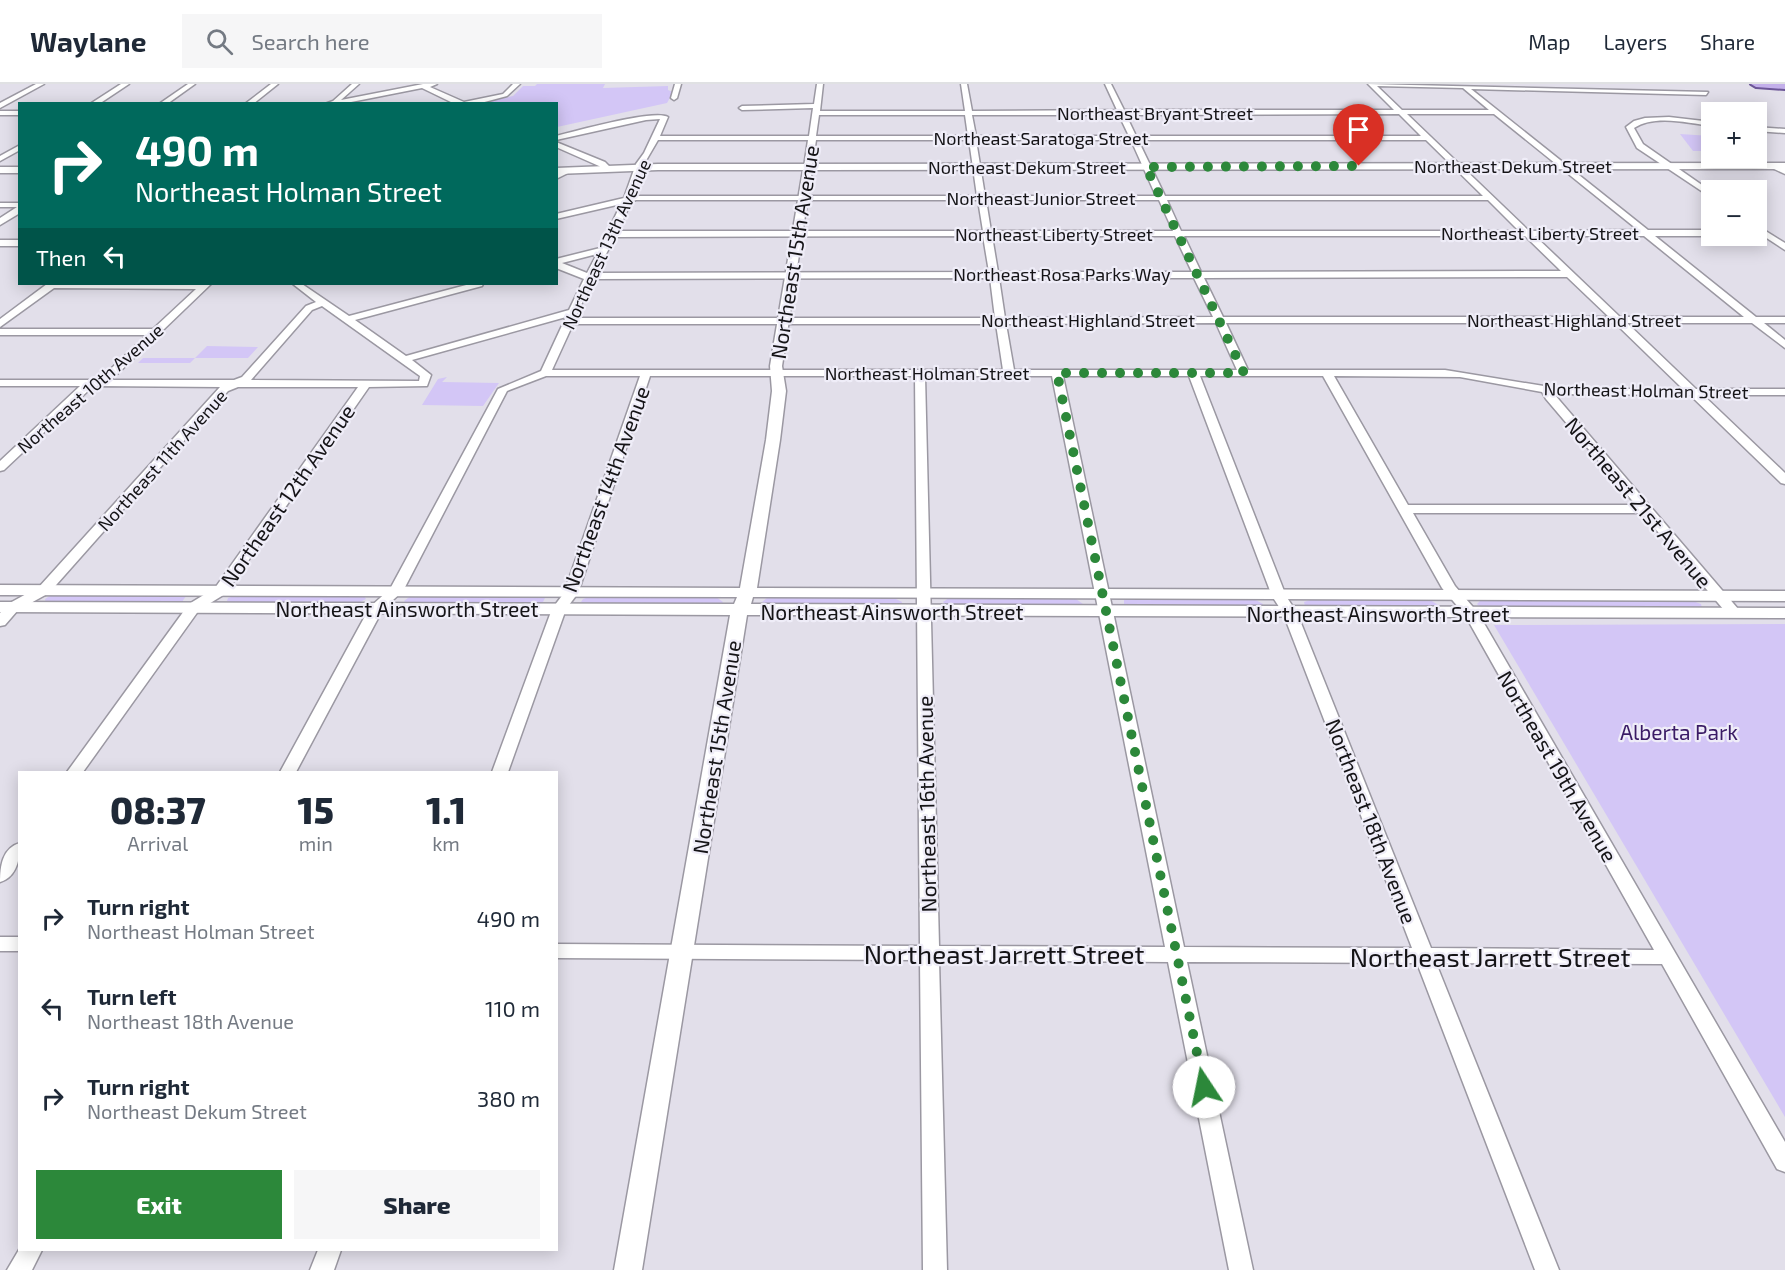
<!DOCTYPE html>
<meta charset="utf-8">
<style>
:root{--surface:#fff;--page:#f6f6f7;--text:#1f2937;--muted:#747a83;--line:#e0e1e3;--accent:#2c883a}
body{margin:0;font-family:"Exo 2",sans-serif;background:var(--page);color:var(--text);height:100vh;display:flex;flex-direction:column;font-size:22px;white-space:nowrap}
*{box-sizing:border-box;margin:0}
p{font-size:20px;color:var(--muted)}
.icon{flex:none;width:33px;height:33px;fill:none;stroke:currentColor;stroke-width:2;stroke-linecap:round;stroke-linejoin:round}
.map{position:relative;flex:1;overflow:hidden}
.sheet{position:absolute;left:18px;top:687px;width:540px;height:480px;display:flex;flex-direction:column;background:var(--surface);border-radius:0px;box-shadow:0 3px 15px #0003}
.sheet>*{flex:none}
.top-card{position:absolute;left:18px;top:18px;width:540px;height:183px;border-radius:0px;box-shadow:0 3px 15px #0003;background:#00695c;color:#fff;overflow:hidden}
.controls{position:absolute;left:1701px;top:18px;display:grid;gap:12px}
.controls a{display:grid;place-items:center;width:66px;height:66px;border-radius:0px;background:var(--surface);box-shadow:0 3px 15px #0003;font-size:30px}
.pin{position:absolute;display:grid;place-items:center;width:51px;height:51px;color:#fff;margin:-62px -26px;border-radius:50% 50% 50% 0;rotate:-45deg;box-shadow:0 0 6px #0007}
.pin .icon{rotate:45deg}
.me{position:absolute;width:66px;margin:-33px;rotate:349deg;stroke-linejoin:round;filter:drop-shadow(0 0 4px #0008)}
.turn{display:flex;align-items:center;gap:21px;height:126px;padding:0 18px;font-size:27px}
.turn .icon{width:78px;height:78px;stroke-width:2.5}
.turn b{display:block;font-size:42px;line-height:51px}
.then{display:flex;align-items:center;height:57px;padding:0 18px;background:#0003;gap:12px;font-size:22px}
.eta{display:flex;justify-content:space-evenly;align-items:center;height:102px;text-align:center}
.eta b{font-size:36px;font-weight:800;line-height:42px}
.cta{display:flex;gap:12px;margin-top:auto;padding:12px 18px}
.cta a{flex:1;height:69px;border-radius:0px;background:var(--accent);color:#fff;font-size:24px;font-weight:800;line-height:69px;text-align:center}
.cta a+a{background:var(--page);color:var(--text)}
ul{padding:0;list-style:none}
li{display:flex;align-items:center;gap:18px;height:90px;padding:0 18px}
li div{flex:1}
li b{display:block;font-size:22px}
li em{font-style:normal}
header{display:flex;align-items:center;gap:36px;box-sizing:border-box;height:84px;padding:0 30px;background:var(--surface);border-bottom:2px solid var(--line)}
header strong{font-size:28px}
nav{display:flex;gap:33px;margin-inline-start:auto;font-size:21px}
.search{width:420px;height:54px;background:var(--page);display:flex;align-items:center;gap:15px;box-sizing:border-box;padding:0 21px;border-radius:0px;color:var(--muted);font-size:22px}
.map>svg:first-child{display:block}
.green{fill:#d3c6f6}
.lines{fill:none;stroke-linecap:round;stroke-linejoin:round}
.minor-casing{stroke:#9b98a2;stroke-width:3}
.tertiary-casing{stroke:#9b98a2;stroke-width:3}
.primary-casing{stroke:#6c5697;stroke-width:4}
.minor{fill:#fff;fill-rule:evenodd}
.tertiary{fill:#fff;fill-rule:evenodd}
.primary{fill:#c3afea;fill-rule:evenodd}
.route{stroke:#2c883a;stroke-width:10;stroke-dasharray:0 18}
.labels{text-anchor:middle;dominant-baseline:central;stroke-width:4.5;stroke-linejoin:round;paint-order:stroke}
.far-street-label{font-size:18px;fill:#151417;stroke:#efedf8}
.street-label{font-size:21px;fill:#151417;stroke:#efedf8}
.park-label{font-size:21px;fill:#3a1b65;stroke:#efedf8}
.near-street-label{font-size:26px;fill:#151417;stroke:#efedf8}
</style>
<header>
<strong>Waylane</strong>
<div class="search"><svg class="icon" aria-label="search" viewBox="0 0 24 24"><circle cx="10" cy="10" r="6"/><path d="M15 15l6 6"/></svg>Search here</div>
<nav><a>Map</a><a>Layers</a><a>Share</a></nav>
</header>
<div class="map">
<svg width="1785" height="1186" viewBox="0 0 1785 1186">
<rect width="100%" height="100%" fill="#e2dfea"/>
<g class="green">
<path d="M 537,0 L 605,0 L 603,4 L 668,2 L 668,6 L 673,8 L 667,19 L 557,43 L 556,20 L 477,20 L 513,12 L 523,2 L 535,2 Z"/>
<path d="M 1680,50 L 1711,52 L 1711,67 L 1693,67 Z"/>
<path d="M 207,262 L 258,263 L 248,274 L 195,274 L 190,279 L 138,279 L 143,274 L 195,274 Z"/>
<path d="M 447,293 L 442,298 L 499,299 L 483,322 L 422,321 L 438,295 Z"/>
<path d="M 53,510 L 183,511 L 186,512 L 182,518 L 175,519 L 46,519 L 45,515 Z"/>
<path d="M 237,511 L 359,511 L 364,512 L 366,515 L 356,520 L 231,519 L 227,517 L 228,514 Z"/>
<path d="M 412,511 L 540,512 L 545,514 L 543,518 L 537,520 L 407,520 L 404,517 Z"/>
<path d="M 592,512 L 716,513 L 723,518 L 721,521 L 585,521 L 581,518 L 583,515 Z"/>
<path d="M 767,514 L 894,514 L 902,518 L 901,521 L 768,522 L 762,518 Z"/>
<path d="M 949,514 L 1076,515 L 1083,520 L 1080,524 L 948,523 L 943,518 Z"/>
<path d="M 1129,515 L 1254,515 L 1263,520 L 1263,523 L 1124,522 L 1124,516 Z"/>
<path d="M 1310,516 L 1430,516 L 1440,522 L 1437,525 L 1313,525 L 1305,522 L 1304,518 Z"/>
<path d="M 1481,516 L 1690,516 L 1701,520 L 1702,524 L 1481,524 L 1477,520 Z"/>
<path d="M 1785,540 L 1785,1033 L 1494,541 Z"/>
</g>
<g class="lines">
<g class="minor-casing">
<g id="minor">
<path d="M 36,0 L 44,0 L 0,24 L 0,19 Z"/>
<path d="M 121,0 L 129,0 L 99,20 L 90,20 Z"/>
<path d="M 188,0 L 195,0 L 167,20 L 159,20 Z"/>
<path d="M 271,0 L 278,0 L 253,20 L 245,20 Z"/>
<path d="M 352,0 L 359,0 L 341,16 L 423,0 L 437,0 L 430,3 L 464,18 L 503,10 L 513,0 L 520,0 L 507,12 L 477,20 L 455,20 L 422,4 L 341,20 L 325,20 L 333,17 Z"/>
<path d="M 675,0 L 681,0 L 677,14 L 674,16 L 671,14 Z"/>
<path d="M 817,0 L 823,0 L 820,27 L 965,27 L 961,0 L 967,0 L 972,27 L 1117,26 L 1105,0 L 1111,0 L 1124,26 L 1394,26 L 1368,0 L 1708,8 L 1706,11 L 1471,5 L 1648,146 L 1712,146 L 1712,152 L 1655,152 L 1756,233 L 1785,233 L 1785,239 L 1764,239 L 1785,256 L 1785,264 L 1752,239 L 1627,239 L 1696,305 L 1785,305 L 1785,311 L 1703,311 L 1785,389 L 1785,400 L 1781,399 L 1690,311 L 1554,310 L 1739,526 L 1741,529 L 1739,532 L 1729,532 L 1642,429 L 1413,429 L 1455,502 L 1478,529 L 1785,1058 L 1785,1088 L 1777,1085 L 1662,880 L 1436,879 L 1559,1186 L 1535,1186 L 1417,879 L 1187,878 L 1253,1186 L 1229,1186 L 1168,878 L 939,876 L 947,1186 L 923,1186 L 920,876 L 556,874 L 556,860 L 920,862 L 915,292 L 650,292 L 578,509 L 566,525 L 508,688 L 492,688 L 552,525 L 564,509 L 640,292 L 546,292 L 507,307 L 403,507 L 383,525 L 296,688 L 280,688 L 370,523 L 390,505 L 498,305 L 541,287 L 566,233 L 412,276 L 431,291 L 427,302 L 369,303 L 225,510 L 199,526 L 83,688 L 67,688 L 189,520 L 215,504 L 358,303 L 238,303 L 228,307 L 49,509 L 18,526 L 5,541 L 0,542 L 0,529 L 8,520 L 39,503 L 220,303 L 97,302 L 90,305 L 4,386 L 0,387 L 0,377 L 80,302 L 0,302 L 0,296 L 94,296 L 102,293 L 147,251 L 0,251 L 0,245 L 153,245 L 196,205 L 54,204 L 0,243 L 0,235 L 47,200 L 211,200 L 111,296 L 234,296 L 242,293 L 306,222 L 316,218 L 293,200 L 302,200 L 349,232 L 470,200 L 483,200 L 482,202 L 355,236 L 406,272 L 569,226 L 584,195 L 556,184 L 556,175 L 600,164 L 621,120 L 556,135 L 556,130 L 624,114 L 636,80 L 644,69 L 660,35 L 646,36 L 556,56 L 556,52 C 577,47 654,25 668,33 L 660,52 L 809,52 L 813,24 L 742,26 L 739,24 L 742,22 L 814,20 ZM 1377,2 L 1463,4 L 1489,26 L 1402,26 ZM 1399,30 L 1421,52 L 1136,52 L 1126,31 ZM 1407,30 L 1494,30 L 1638,146 L 1529,147 ZM 819,31 L 965,31 L 968,52 L 816,52 ZM 972,31 L 1119,31 L 1129,52 L 976,52 ZM 658,56 L 808,56 L 804,83 L 808,85 L 812,83 L 816,56 L 969,56 L 977,112 L 633,112 L 644,80 ZM 976,56 L 1131,56 L 1156,112 L 985,112 ZM 1138,56 L 1426,56 L 1483,112 L 1165,112 ZM 636,116 L 978,116 L 983,147 L 618,147 L 631,118 ZM 986,116 L 1159,116 L 1173,147 L 991,147 ZM 1167,116 L 1488,116 L 1519,147 L 1181,147 ZM 983,152 L 989,188 L 596,189 L 615,153 ZM 992,152 L 1175,152 L 1192,188 L 998,188 ZM 1184,152 L 1525,152 L 1561,187 L 1201,188 ZM 1535,152 L 1644,152 L 1744,233 L 1620,233 ZM 597,170 L 587,189 L 562,179 ZM 1567,193 L 1609,233 L 1223,233 L 1204,194 ZM 990,194 L 995,234 L 575,234 L 593,195 ZM 999,194 L 1194,194 L 1213,233 L 1005,234 ZM 322,222 L 420,292 L 419,297 L 251,296 L 312,226 ZM 1216,239 L 1237,286 L 1014,286 L 1006,240 ZM 1226,239 L 1615,239 L 1683,305 L 1562,305 L 1445,286 L 1248,286 ZM 573,240 L 996,240 L 1003,286 L 552,286 ZM 925,292 L 1052,292 L 1165,863 L 939,862 ZM 1063,292 L 1189,292 L 1272,512 L 1283,529 L 1412,864 L 1184,863 ZM 1200,292 L 1323,292 L 1442,504 L 1465,531 L 1654,866 L 1431,864 L 1297,529 L 1286,512 ZM 1334,292 L 1460,293 L 1542,308 L 1546,315 L 1636,421 L 1408,421 Z"/>
<rect x="0" y="27" width="20" height="4"/>
<path d="M 1669,33 L 1712,38 L 1712,42 C 1689,39 1654,30 1634,44 L 1643,60 L 1712,108 L 1712,114 L 1637,64 L 1626,43 L 1634,37 L 1645,34 Z"/>
<path d="M 1756,43 L 1785,45 L 1785,49 L 1756,47 Z"/>
<path d="M 556,58 L 605,78 L 612,85 L 605,87 L 599,82 L 556,63 Z"/>
<path d="M 20,61 L 20,66 L 0,77 L 0,72 Z"/>
<path d="M 1775,80 L 1785,85 L 1785,90 L 1772,84 L 1771,82 Z"/>
<path d="M 565,85 L 572,87 L 556,95 L 556,90 Z"/>
<path d="M 0,119 L 20,119 L 20,129 L 0,141 L 0,134 L 17,123 L 0,123 Z"/>
<path d="M 1756,141 L 1785,159 L 1785,166 L 1756,147 Z"/>
<rect x="0" y="156" width="20" height="6"/>
<path d="M 20,759 C 20,774 17,793 0,798 C 0,783 2,764 20,759 Z"/>
<rect x="0" y="853" width="20" height="14"/>
<path d="M 20,1164 L 42,1166 L 32,1186 L 7,1186 Z"/>
<path d="M 318,1166 L 341,1166 L 334,1186 L 310,1186 Z"/>
</g>
</g>
<g class="tertiary-casing">
<g id="tertiary">
<path d="M 1785,79 L 1785,85 L 812,86 L 782,282 L 786,307 L 780,356 L 757,504 L 1785,507 L 1785,517 L 753,513 L 751,520 L 1785,524 L 1785,534 L 747,531 L 642,1186 L 614,1186 L 730,531 L 0,528 L 0,518 L 734,520 L 737,513 L 0,511 L 0,501 L 740,504 L 766,356 L 772,307 L 770,282 L 803,86 L 658,86 L 556,90 L 556,84 L 658,80 Z"/>
<rect x="0" y="83" width="20" height="6"/>
</g>
</g>
<g class="primary-casing">
<path id="primary" d="M 1751,0 L 1785,0 L 1785,5 L 1756,3 Z"/>
</g>
<use href="#minor" class="minor"/>
<use href="#tertiary" class="tertiary"/>
<use href="#primary" class="primary"/>
</g>
<g class="lines">
<path class="route" d="M 1204,1003 L 1057,289 L 1244,289 L 1146,83 L 1359,82"/>
</g>
<g class="labels">
<g class="far-street-label">
<text x="1155" y="29">Northeast Bryant Street</text>
<text x="1041" y="54">Northeast Saratoga Street</text>
<text x="1513" y="82">Northeast Dekum Street</text>
<text x="1027" y="83">Northeast Dekum Street</text>
<text x="1041" y="114">Northeast Junior Street</text>
<text x="1540" y="149">Northeast Liberty Street</text>
<text x="1054" y="150">Northeast Liberty Street</text>
<text transform="translate(606 160) rotate(-65)">Northeast 13th Avenue</text>
<text x="1062" y="190">Northeast Rosa Parks Way</text>
<text x="1088" y="236">Northeast Highland Street</text>
<text x="1574" y="236">Northeast Highland Street</text>
<text x="927" y="289">Northeast Holman Street</text>
<text transform="translate(90 304) rotate(-41)">Northeast 10th Avenue</text>
<text transform="translate(1646 306) rotate(1)">Northeast Holman Street</text>
<text transform="translate(162 376) rotate(-48)">Northeast 11th Avenue</text>
</g>
<g class="street-label">
<text transform="translate(794 168) rotate(-81)">Northeast 15th Avenue</text>
<text transform="translate(605 405) rotate(-70)">Northeast 14th Avenue</text>
<text transform="translate(287 411) rotate(-55)">Northeast 12th Avenue</text>
<text transform="translate(1639 418) rotate(50)">Northeast 21st Avenue</text>
<text x="407" y="524">Northeast Ainsworth Street</text>
<text x="892" y="527">Northeast Ainsworth Street</text>
<text x="1378" y="529">Northeast Ainsworth Street</text>
<text transform="translate(716 663) rotate(-81)">Northeast 15th Avenue</text>
<text transform="translate(1558 682) rotate(60)">Northeast 19th Avenue</text>
<text transform="translate(926 720) rotate(-91)">Northeast 16th Avenue</text>
<text transform="translate(1372 737) rotate(69)">Northeast 18th Avenue</text>
</g>
<g class="park-label">
<text x="1679" y="647">Alberta Park</text>
</g>
<g class="near-street-label">
<text x="1004" y="869">Northeast Jarrett Street</text>
<text x="1490" y="872">Northeast Jarrett Street</text>
</g>
</g>
</svg>
<div class="controls">
<a>+</a>
<a>−</a>
</div>
<div class="pin" style="left:1359px;top:82px;background:#d93025"><svg class="icon" aria-label="arrive" viewBox="0 0 24 24"><path d="M6 21V4h12l-3 4 3 4H6"/></svg></div>
<svg class="me" style="left:1204px;top:1003px" viewBox="-20 -20 40 40"><circle r="19" fill="#fff"/><path d="M0-13L10 11 0 6-10 11z" fill="#2c883a"/></svg>
<div class="top-card">
<div class="turn"><svg class="icon" aria-label="right" viewBox="0 0 24 24"><path d="M7 20v-9h11M14 6l5 5-5 5"/></svg><div><b>490 m</b>Northeast Holman Street</div></div>
<div class="then">Then<svg class="icon" aria-label="left" viewBox="0 0 24 24"><path d="M17 20v-9H6M10 6l-5 5 5 5"/></svg></div>
</div>
<section class="sheet">
<div class="eta">
<div><b>08:37</b><p>Arrival</p></div>
<div><b>15</b><p>min</p></div>
<div><b>1.1</b><p>km</p></div>
</div>
<ul>
<li><svg class="icon" aria-label="right" viewBox="0 0 24 24"><path d="M7 20v-9h11M14 6l5 5-5 5"/></svg><div><b>Turn right</b><p>Northeast Holman Street</p></div><em>490 m</em></li>
<li><svg class="icon" aria-label="left" viewBox="0 0 24 24"><path d="M17 20v-9H6M10 6l-5 5 5 5"/></svg><div><b>Turn left</b><p>Northeast 18th Avenue</p></div><em>110 m</em></li>
<li><svg class="icon" aria-label="right" viewBox="0 0 24 24"><path d="M7 20v-9h11M14 6l5 5-5 5"/></svg><div><b>Turn right</b><p>Northeast Dekum Street</p></div><em>380 m</em></li>
</ul>
<div class="cta"><a>Exit</a><a>Share</a></div>
</section>
</div>
